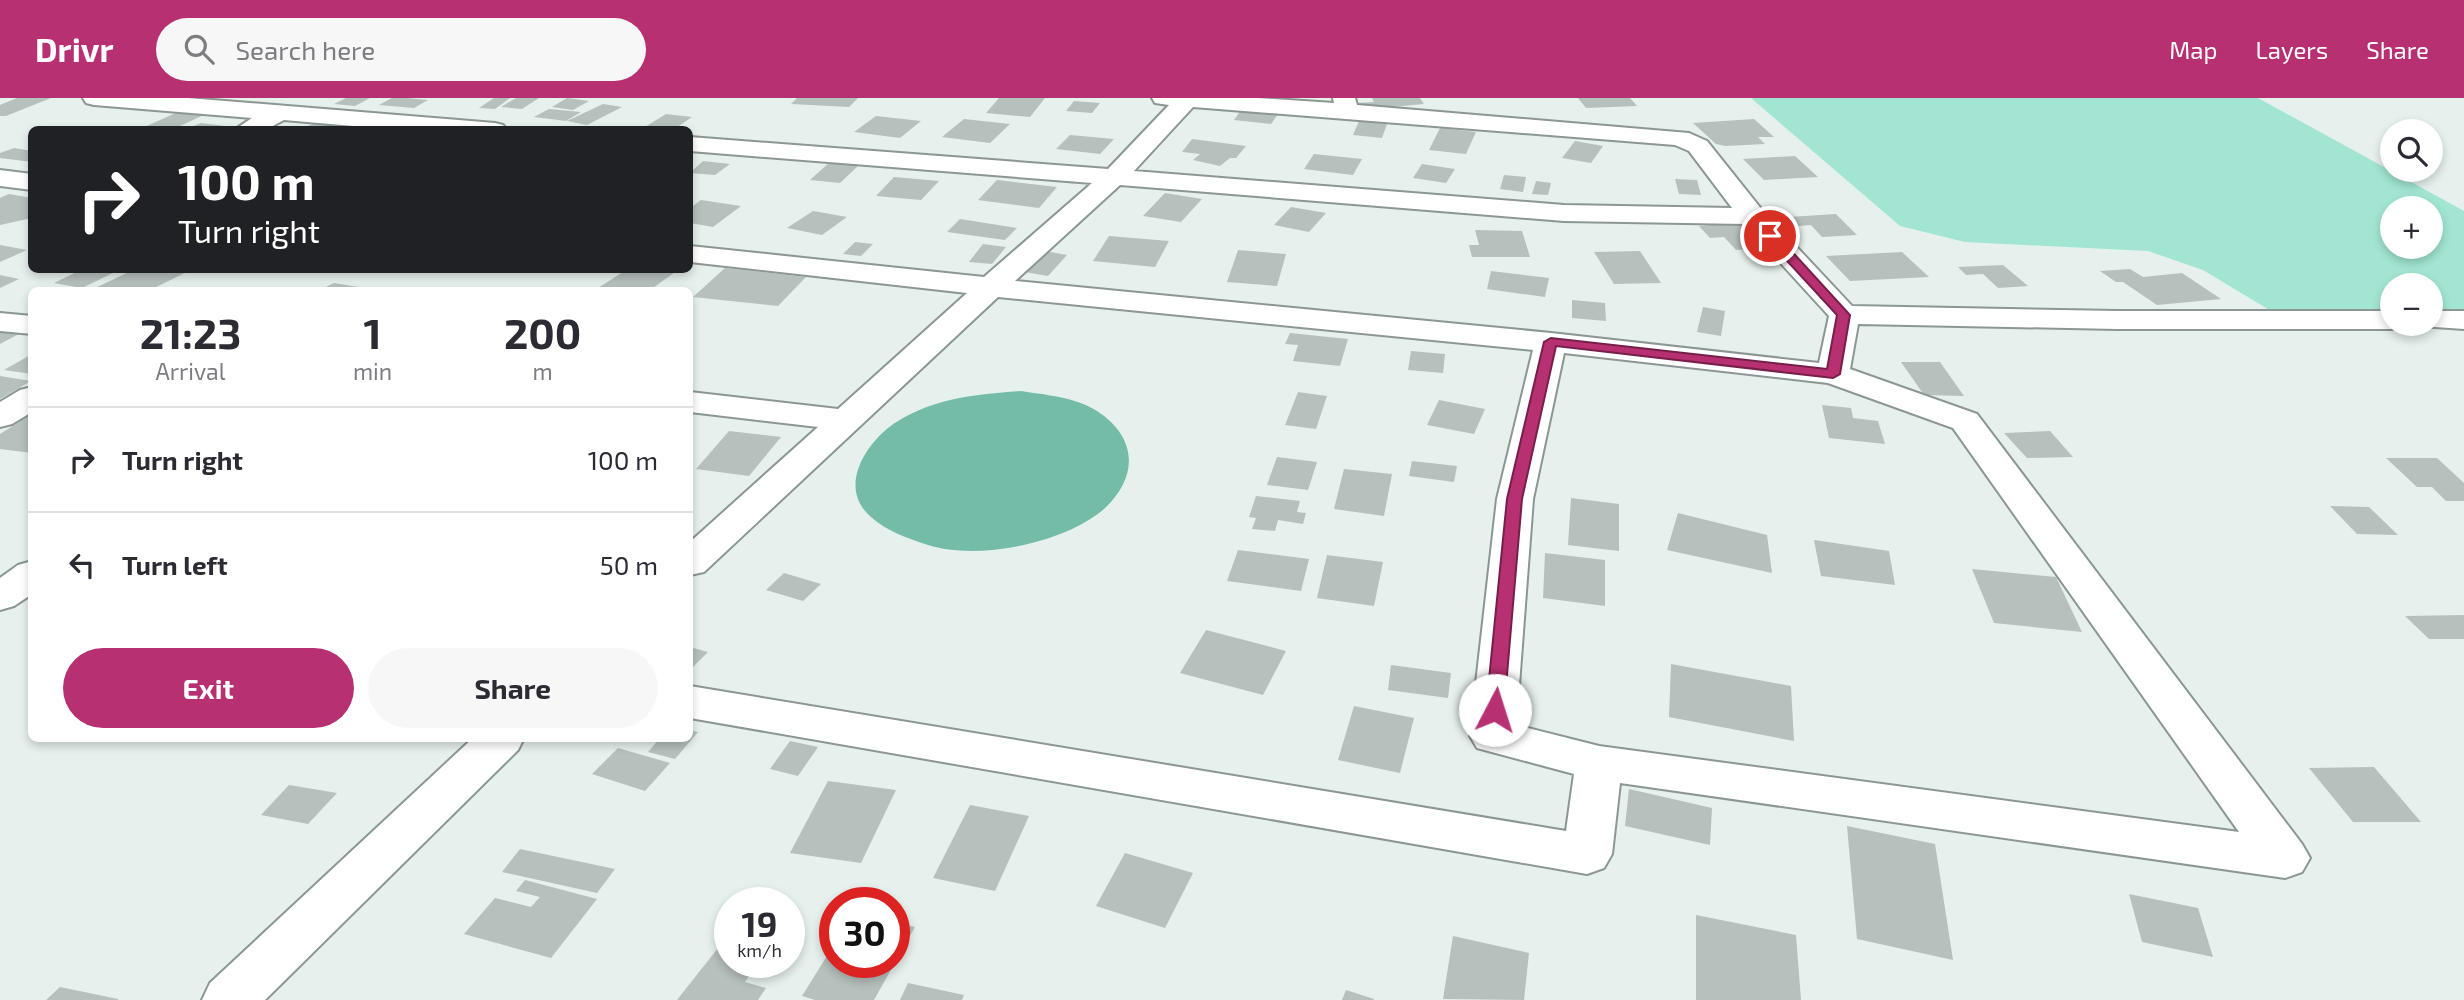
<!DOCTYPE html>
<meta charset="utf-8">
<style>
:root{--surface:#fff;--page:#f7f7f7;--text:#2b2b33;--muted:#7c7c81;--line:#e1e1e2;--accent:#b73072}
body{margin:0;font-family:"Exo 2",sans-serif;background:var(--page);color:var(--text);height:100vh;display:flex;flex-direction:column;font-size:26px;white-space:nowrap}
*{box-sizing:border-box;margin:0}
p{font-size:23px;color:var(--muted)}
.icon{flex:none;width:38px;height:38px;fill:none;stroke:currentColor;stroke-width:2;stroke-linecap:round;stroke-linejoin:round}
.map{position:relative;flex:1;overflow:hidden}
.side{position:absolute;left:28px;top:189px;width:665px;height:455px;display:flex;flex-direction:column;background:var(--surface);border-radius:10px;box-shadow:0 4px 10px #0003}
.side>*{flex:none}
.top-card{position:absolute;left:28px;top:28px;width:665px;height:147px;border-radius:10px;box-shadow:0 4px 10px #0003;background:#202124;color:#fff;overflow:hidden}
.buttons{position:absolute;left:2380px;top:21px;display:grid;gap:14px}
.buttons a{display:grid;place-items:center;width:63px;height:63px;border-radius:50%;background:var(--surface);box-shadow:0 4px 10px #0003;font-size:35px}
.speed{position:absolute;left:714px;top:789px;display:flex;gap:14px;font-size:35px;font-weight:700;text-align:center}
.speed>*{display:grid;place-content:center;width:91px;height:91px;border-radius:50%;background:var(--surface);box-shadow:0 4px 10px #0003;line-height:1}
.speed small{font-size:18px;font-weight:400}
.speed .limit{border:10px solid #d22;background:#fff;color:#111}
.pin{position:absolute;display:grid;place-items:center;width:60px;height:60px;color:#fff;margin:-30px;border:4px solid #fff;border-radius:50%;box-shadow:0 2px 7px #0007}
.me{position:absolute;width:77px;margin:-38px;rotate:5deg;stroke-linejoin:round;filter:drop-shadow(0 0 5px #0008)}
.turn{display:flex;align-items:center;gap:24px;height:147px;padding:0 35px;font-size:32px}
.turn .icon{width:91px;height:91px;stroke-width:2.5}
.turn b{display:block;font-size:49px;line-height:60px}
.eta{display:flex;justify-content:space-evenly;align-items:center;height:119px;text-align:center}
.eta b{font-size:42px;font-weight:700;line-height:49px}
.primary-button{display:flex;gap:14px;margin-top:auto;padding:14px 35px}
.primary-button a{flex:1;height:80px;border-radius:42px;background:var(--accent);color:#fff;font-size:28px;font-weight:700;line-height:80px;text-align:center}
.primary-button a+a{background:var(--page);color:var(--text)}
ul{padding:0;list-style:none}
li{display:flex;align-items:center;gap:21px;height:105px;padding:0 35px;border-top:2px solid var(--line)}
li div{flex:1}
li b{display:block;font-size:26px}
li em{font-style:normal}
header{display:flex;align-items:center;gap:42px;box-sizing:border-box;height:98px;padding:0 35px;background:var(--accent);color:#fff}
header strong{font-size:33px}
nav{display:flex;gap:38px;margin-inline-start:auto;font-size:24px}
.search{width:490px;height:63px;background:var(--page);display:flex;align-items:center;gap:18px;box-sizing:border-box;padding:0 24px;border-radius:38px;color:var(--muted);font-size:26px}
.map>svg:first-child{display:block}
.green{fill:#a2e5d2;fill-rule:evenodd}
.water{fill:#74bba8}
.building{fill:#b6c0bd}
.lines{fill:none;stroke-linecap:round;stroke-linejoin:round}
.minor-casing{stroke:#8c9693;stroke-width:4}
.minor{fill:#fff;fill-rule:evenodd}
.route{fill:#b73072;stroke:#771f4a;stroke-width:2}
</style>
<header>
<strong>Drivr</strong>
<div class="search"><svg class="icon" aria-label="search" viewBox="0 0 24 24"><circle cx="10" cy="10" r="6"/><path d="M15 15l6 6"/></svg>Search here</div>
<nav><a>Map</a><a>Layers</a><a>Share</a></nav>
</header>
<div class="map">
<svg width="2464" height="902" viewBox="0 0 2464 902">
<rect width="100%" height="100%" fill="#e6f0ed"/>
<path class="green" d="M 1751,0 L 2258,0 L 2464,113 L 2464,222 L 2431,222 L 2431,187 L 2392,187 L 2392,222 L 2286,222 L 2203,172 L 2148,153 L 1965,144 L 1900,128 ZM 2392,110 L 2431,110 L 2431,149 L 2392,149 Z"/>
<path class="water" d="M 1021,293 C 1046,297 1075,299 1097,313 C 1137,339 1139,378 1105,410 C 1066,445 978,463 928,447 C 907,440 888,434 871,419 C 836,389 867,342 898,323 C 935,300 978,296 1021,293 Z"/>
<g class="building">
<path d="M 17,0 L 51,0 L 6,18 L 0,18 L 0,7 Z"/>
<path d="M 346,0 L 370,0 L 355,8 L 334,6 Z"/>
<path d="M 392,0 L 407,0 L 428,2 L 414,10 L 379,7 Z"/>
<path d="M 494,0 L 510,0 L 495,11 L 479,10 Z"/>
<path d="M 516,0 L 539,0 L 522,11 L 501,9 Z"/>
<path d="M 567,0 L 589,3 L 573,12 L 552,9 Z"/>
<path d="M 797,0 L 858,0 L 849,9 L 791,6 Z"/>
<path d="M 999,0 L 1045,0 L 1030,19 L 986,15 Z"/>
<path d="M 1372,0 L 1420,0 L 1424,6 L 1359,12 L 1356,5 L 1374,4 Z"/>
<path d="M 1578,0 L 1630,0 L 1637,8 L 1586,10 Z"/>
<path d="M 1074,3 L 1100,5 L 1092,15 L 1066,13 Z"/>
<path d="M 603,6 L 622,9 L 587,27 L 567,23 Z"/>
<path d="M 1244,8 L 1281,12 L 1271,26 L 1234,22 Z"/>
<path d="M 549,11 L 581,14 L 566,23 L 534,19 Z"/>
<path d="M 182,12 L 208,15 L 180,28 L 191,29 L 201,25 L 225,28 L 216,32 L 138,32 Z"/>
<path d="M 666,16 L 692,19 L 673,32 L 645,29 Z"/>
<path d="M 876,18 L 921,23 L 900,40 L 854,34 Z"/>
<path d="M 964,21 L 1010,26 L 990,45 L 942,39 Z"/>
<path d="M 1754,21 L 1774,39 L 1758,39 L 1765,46 L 1725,48 L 1716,46 L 1693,25 Z"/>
<path d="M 1359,23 L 1387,26 L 1382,40 L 1353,37 Z"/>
<path d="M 320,24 L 341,32 L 298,32 L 298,31 Z"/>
<path d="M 1440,30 L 1476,34 L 1466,56 L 1429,52 Z"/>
<path d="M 1070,37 L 1114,41 L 1100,56 L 1056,51 Z"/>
<path d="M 1192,41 L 1215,44 L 1246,48 L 1236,60 L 1230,60 L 1220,68 L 1193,62 L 1200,56 L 1182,54 Z"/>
<path d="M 1575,43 L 1603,48 L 1591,65 L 1562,60 Z"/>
<path d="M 14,50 L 32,53 L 32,64 L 0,60 L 0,55 Z"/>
<path d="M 1314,56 L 1362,61 L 1353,77 L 1304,71 Z"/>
<path d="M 1795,58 L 1818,79 L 1764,82 L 1743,61 Z"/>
<path d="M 703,63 L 730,66 L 715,77 L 690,75 Z"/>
<path d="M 830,64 L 859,67 L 840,85 L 810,82 Z"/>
<path d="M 1422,66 L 1455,71 L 1446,85 L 1413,80 Z"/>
<path d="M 1504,77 L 1526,79 L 1523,94 L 1500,91 Z"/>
<path d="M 894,79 L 939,83 L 921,102 L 876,98 Z"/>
<path d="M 1675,81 L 1697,82 L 1701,97 L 1679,96 Z"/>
<path d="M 997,82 L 1057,89 L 1039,110 L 978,102 Z"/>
<path d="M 1536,83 L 1551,85 L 1548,97 L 1532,96 Z"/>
<path d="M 1165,95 L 1202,101 L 1181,124 L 1143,118 Z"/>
<path d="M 9,96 L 32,100 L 32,120 L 0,127 L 0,100 Z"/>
<path d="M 701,102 L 741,108 L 713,129 L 690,125 L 690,110 Z"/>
<path d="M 1291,109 L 1326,115 L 1309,134 L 1274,127 Z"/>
<path d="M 813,113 L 847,119 L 822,137 L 787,130 Z"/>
<path d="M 1836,116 L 1857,137 L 1822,139 L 1811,127 L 1798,128 L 1789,119 Z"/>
<path d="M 960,121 L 1017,130 L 1005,142 L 947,134 Z"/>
<path d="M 1744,124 L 1773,149 L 1736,152 L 1724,139 L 1710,140 L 1699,128 Z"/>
<path d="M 1475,132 L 1522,133 L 1530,159 L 1472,159 L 1469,147 L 1479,147 Z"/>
<path d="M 1109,138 L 1169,143 L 1155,169 L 1093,163 Z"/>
<path d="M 855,144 L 873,146 L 861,158 L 843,156 Z"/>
<path d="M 983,146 L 1006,149 L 992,166 L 969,164 Z"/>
<path d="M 0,147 L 27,152 L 0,164 Z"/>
<path d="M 1238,152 L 1286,156 L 1277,188 L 1227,184 Z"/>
<path d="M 1045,153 L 1067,157 L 1048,178 L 1025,174 Z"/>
<path d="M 1640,153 L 1661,185 L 1614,186 L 1594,154 Z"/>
<path d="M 1902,154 L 1929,179 L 1850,183 L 1826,158 Z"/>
<path d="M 2003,167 L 2028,188 L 1998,190 L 1983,176 L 1966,177 L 1958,169 Z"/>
<path d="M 725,170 L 806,179 L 778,208 L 693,199 Z"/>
<path d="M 2130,171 L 2143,179 L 2182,175 L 2221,201 L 2157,207 L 2123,184 L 2116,184 L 2100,173 Z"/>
<path d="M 81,172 L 103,172 L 115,174 L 82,190 L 54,185 Z"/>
<path d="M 133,172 L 191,172 L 150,192 L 91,192 Z"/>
<path d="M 626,172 L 678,172 L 650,192 L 595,192 Z"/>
<path d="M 1491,173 L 1549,180 L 1545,199 L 1487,191 Z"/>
<path d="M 0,177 L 19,181 L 0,190 Z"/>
<path d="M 334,185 L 370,191 L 370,192 L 320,192 Z"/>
<path d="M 1572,202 L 1605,205 L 1606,223 L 1572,220 Z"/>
<path d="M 1703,209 L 1725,213 L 1721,238 L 1697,234 Z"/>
<path d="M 0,233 L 19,236 L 0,246 Z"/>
<path d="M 1290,235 L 1348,241 L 1340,268 L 1293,263 L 1298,247 L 1285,246 Z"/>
<path d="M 1411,253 L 1445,256 L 1443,275 L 1408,272 Z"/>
<path d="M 32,256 L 32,276 L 4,272 Z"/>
<path d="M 1901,264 L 1940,264 L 1964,298 L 1924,297 Z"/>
<path d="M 0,278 L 31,283 L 0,301 Z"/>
<path d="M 1298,294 L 1327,298 L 1316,331 L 1285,327 Z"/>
<path d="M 1439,302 L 1485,311 L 1474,336 L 1427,327 Z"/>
<path d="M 1822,307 L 1851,310 L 1853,320 L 1878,323 L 1885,346 L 1829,340 Z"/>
<path d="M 32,316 L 32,355 L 0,351 L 0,336 Z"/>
<path d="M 729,333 L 781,339 L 749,378 L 696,371 Z"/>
<path d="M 2050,333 L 2073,359 L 2027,360 L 2004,335 Z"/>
<path d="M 1277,359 L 1317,364 L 1308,392 L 1267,387 Z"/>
<path d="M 2386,360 L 2437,360 L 2464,385 L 2464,403 L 2446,403 L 2432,389 L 2417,389 Z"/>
<path d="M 1412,363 L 1457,368 L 1454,384 L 1409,378 Z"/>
<path d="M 1344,371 L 1392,376 L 1384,418 L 1334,411 Z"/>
<path d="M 1256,398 L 1300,403 L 1297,414 L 1306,415 L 1303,426 L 1278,422 L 1275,433 L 1252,431 L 1256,420 L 1249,419 Z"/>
<path d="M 1571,400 L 1619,406 L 1619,453 L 1568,447 Z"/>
<path d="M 2330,408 L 2369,409 L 2398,437 L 2357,436 Z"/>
<path d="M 1678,415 L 1767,437 L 1772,475 L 1667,452 Z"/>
<path d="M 1814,442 L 1889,453 L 1895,487 L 1821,478 Z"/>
<path d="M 1238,452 L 1309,461 L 1301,493 L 1227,483 Z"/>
<path d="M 1545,455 L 1605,462 L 1605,508 L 1543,500 Z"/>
<path d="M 1327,457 L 1383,464 L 1374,508 L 1317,500 Z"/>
<path d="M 1972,471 L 2056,479 L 2082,534 L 1994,525 Z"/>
<path d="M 784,475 L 821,486 L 803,503 L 766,492 Z"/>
<path d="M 2464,517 L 2464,541 L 2429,541 L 2405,518 Z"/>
<path d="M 1206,532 L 1286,553 L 1263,597 L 1180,575 Z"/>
<path d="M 690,549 L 708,554 L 690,572 Z"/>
<path d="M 1671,566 L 1791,588 L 1794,643 L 1669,619 Z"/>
<path d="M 1391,567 L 1451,575 L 1448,600 L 1388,592 Z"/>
<path d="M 1354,608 L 1414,620 L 1400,675 L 1338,662 Z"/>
<path d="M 690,632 L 698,634 L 675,661 L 648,654 L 660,640 L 690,640 Z"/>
<path d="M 790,643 L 818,649 L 798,678 L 770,671 Z"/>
<path d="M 618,650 L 670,665 L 645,693 L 592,676 Z"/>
<path d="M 2374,669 L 2421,724 L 2353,724 L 2309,670 Z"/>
<path d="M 828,683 L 896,692 L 861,765 L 790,755 Z"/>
<path d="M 289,687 L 337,695 L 308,726 L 261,717 Z"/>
<path d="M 1629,691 L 1712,710 L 1710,747 L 1625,728 Z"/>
<path d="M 970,707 L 1029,718 L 995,793 L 933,780 Z"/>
<path d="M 1847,728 L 1935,746 L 1953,862 L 1857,841 Z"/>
<path d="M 520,751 L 615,771 L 597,795 L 502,774 Z"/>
<path d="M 1125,755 L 1193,775 L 1165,830 L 1096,808 Z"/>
<path d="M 525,782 L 597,801 L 551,860 L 464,836 L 495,800 L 531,809 L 540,799 L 516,793 Z"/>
<path d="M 2129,796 L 2198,810 L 2213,859 L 2142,844 Z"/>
<path d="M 1696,817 L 1796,837 L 1801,902 L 1696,902 Z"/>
<path d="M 894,824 L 915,829 L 874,902 L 815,902 L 802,898 L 835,845 L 835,864 L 894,864 Z"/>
<path d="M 1453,838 L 1529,855 L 1524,902 L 1443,901 Z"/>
<path d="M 718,850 L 730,853 L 730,864 L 759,864 L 745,884 L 766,890 L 758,902 L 677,902 Z"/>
<path d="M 908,885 L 964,897 L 962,902 L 900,902 Z"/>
<path d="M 60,889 L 118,901 L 118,902 L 46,902 Z"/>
<path d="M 1346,892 L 1374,901 L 1374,902 L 1342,902 Z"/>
</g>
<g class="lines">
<g class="minor-casing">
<g id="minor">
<path d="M 83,0 L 188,0 L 495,25 L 503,27 L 507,32 L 399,32 L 284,22 L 265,32 L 234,32 L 252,20 L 94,7 L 86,5 Z"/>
<path d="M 1152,0 L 1258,0 L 1334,5 L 1333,0 L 1355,0 L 1357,7 L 1689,35 L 1707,43 L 1762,112 L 1852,208 L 2117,213 L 2392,213 L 2392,226 L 2405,226 L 2403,228 L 2392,231 L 2117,231 L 1858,226 L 1850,271 L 1977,316 L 2302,746 L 2310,760 L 2302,774 L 2285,780 L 1620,685 L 1612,756 L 1604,770 L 1587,776 L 690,620 L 690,588 L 1566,733 L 1574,676 L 1477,650 L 1470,638 L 1497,401 L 1533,252 L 998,199 L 704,474 L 690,477 L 690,444 L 818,329 L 690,314 L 690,294 L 838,311 L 967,195 L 690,164 L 690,148 L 984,179 L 1092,85 L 690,53 L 690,39 L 1108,71 L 1169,7 L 1155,5 ZM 1193,9 L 1675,47 L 1689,53 L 1732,110 L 1564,107 L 1134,73 ZM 1120,87 L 1564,123 L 1745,126 L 1829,218 L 1819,265 L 1551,235 L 1015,183 ZM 1564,255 L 1828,285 L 1953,330 L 2239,734 L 1599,648 L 1516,627 L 1533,401 Z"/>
<path d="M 0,72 L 32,76 L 32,92 L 0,88 Z"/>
<path d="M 2431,213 L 2464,213 L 2464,231 L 2420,228 L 2418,226 L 2431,226 Z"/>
<path d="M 0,215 L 32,218 L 32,236 L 0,233 Z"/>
<path d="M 32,289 L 32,314 L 12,326 L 0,329 L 0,304 L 20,292 Z"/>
<path d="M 32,463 L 32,496 L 14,508 L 0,512 L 0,480 L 18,467 Z"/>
<path d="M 473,640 L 524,640 L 518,652 L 265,902 L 202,902 L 210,885 Z"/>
</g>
</g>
<use href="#minor" class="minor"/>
</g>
<path class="route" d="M 1770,134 L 1775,135 L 1850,217 L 1840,276 L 1833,280 L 1556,248 L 1522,401 L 1504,612 L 1502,617 L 1489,617 L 1486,612 L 1507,401 L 1544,244 L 1551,240 L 1827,271 L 1837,217 L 1766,140 L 1765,138 Z"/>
</svg>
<div class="buttons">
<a><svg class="icon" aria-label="search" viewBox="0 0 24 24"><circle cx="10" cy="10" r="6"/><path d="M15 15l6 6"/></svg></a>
<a>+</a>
<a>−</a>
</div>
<div class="speed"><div>19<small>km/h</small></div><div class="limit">30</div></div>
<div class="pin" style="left:1770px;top:138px;background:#d93025"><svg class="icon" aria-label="arrive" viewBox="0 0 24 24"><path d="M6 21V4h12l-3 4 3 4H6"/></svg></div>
<svg class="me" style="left:1495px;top:612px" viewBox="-20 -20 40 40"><circle r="19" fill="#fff"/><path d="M0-13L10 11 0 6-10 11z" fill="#b73072"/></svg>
<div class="top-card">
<div class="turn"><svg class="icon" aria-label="right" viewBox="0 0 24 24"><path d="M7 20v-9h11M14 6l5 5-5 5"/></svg><div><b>100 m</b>Turn right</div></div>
</div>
<section class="side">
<div class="eta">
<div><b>21:23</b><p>Arrival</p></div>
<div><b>1</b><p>min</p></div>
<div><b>200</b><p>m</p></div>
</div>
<ul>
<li><svg class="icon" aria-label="right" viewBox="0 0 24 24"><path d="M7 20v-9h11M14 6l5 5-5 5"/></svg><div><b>Turn right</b></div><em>100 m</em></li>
<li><svg class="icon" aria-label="left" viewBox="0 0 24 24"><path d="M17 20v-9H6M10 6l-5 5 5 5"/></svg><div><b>Turn left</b></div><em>50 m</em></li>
</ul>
<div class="primary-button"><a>Exit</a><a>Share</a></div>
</section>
</div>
